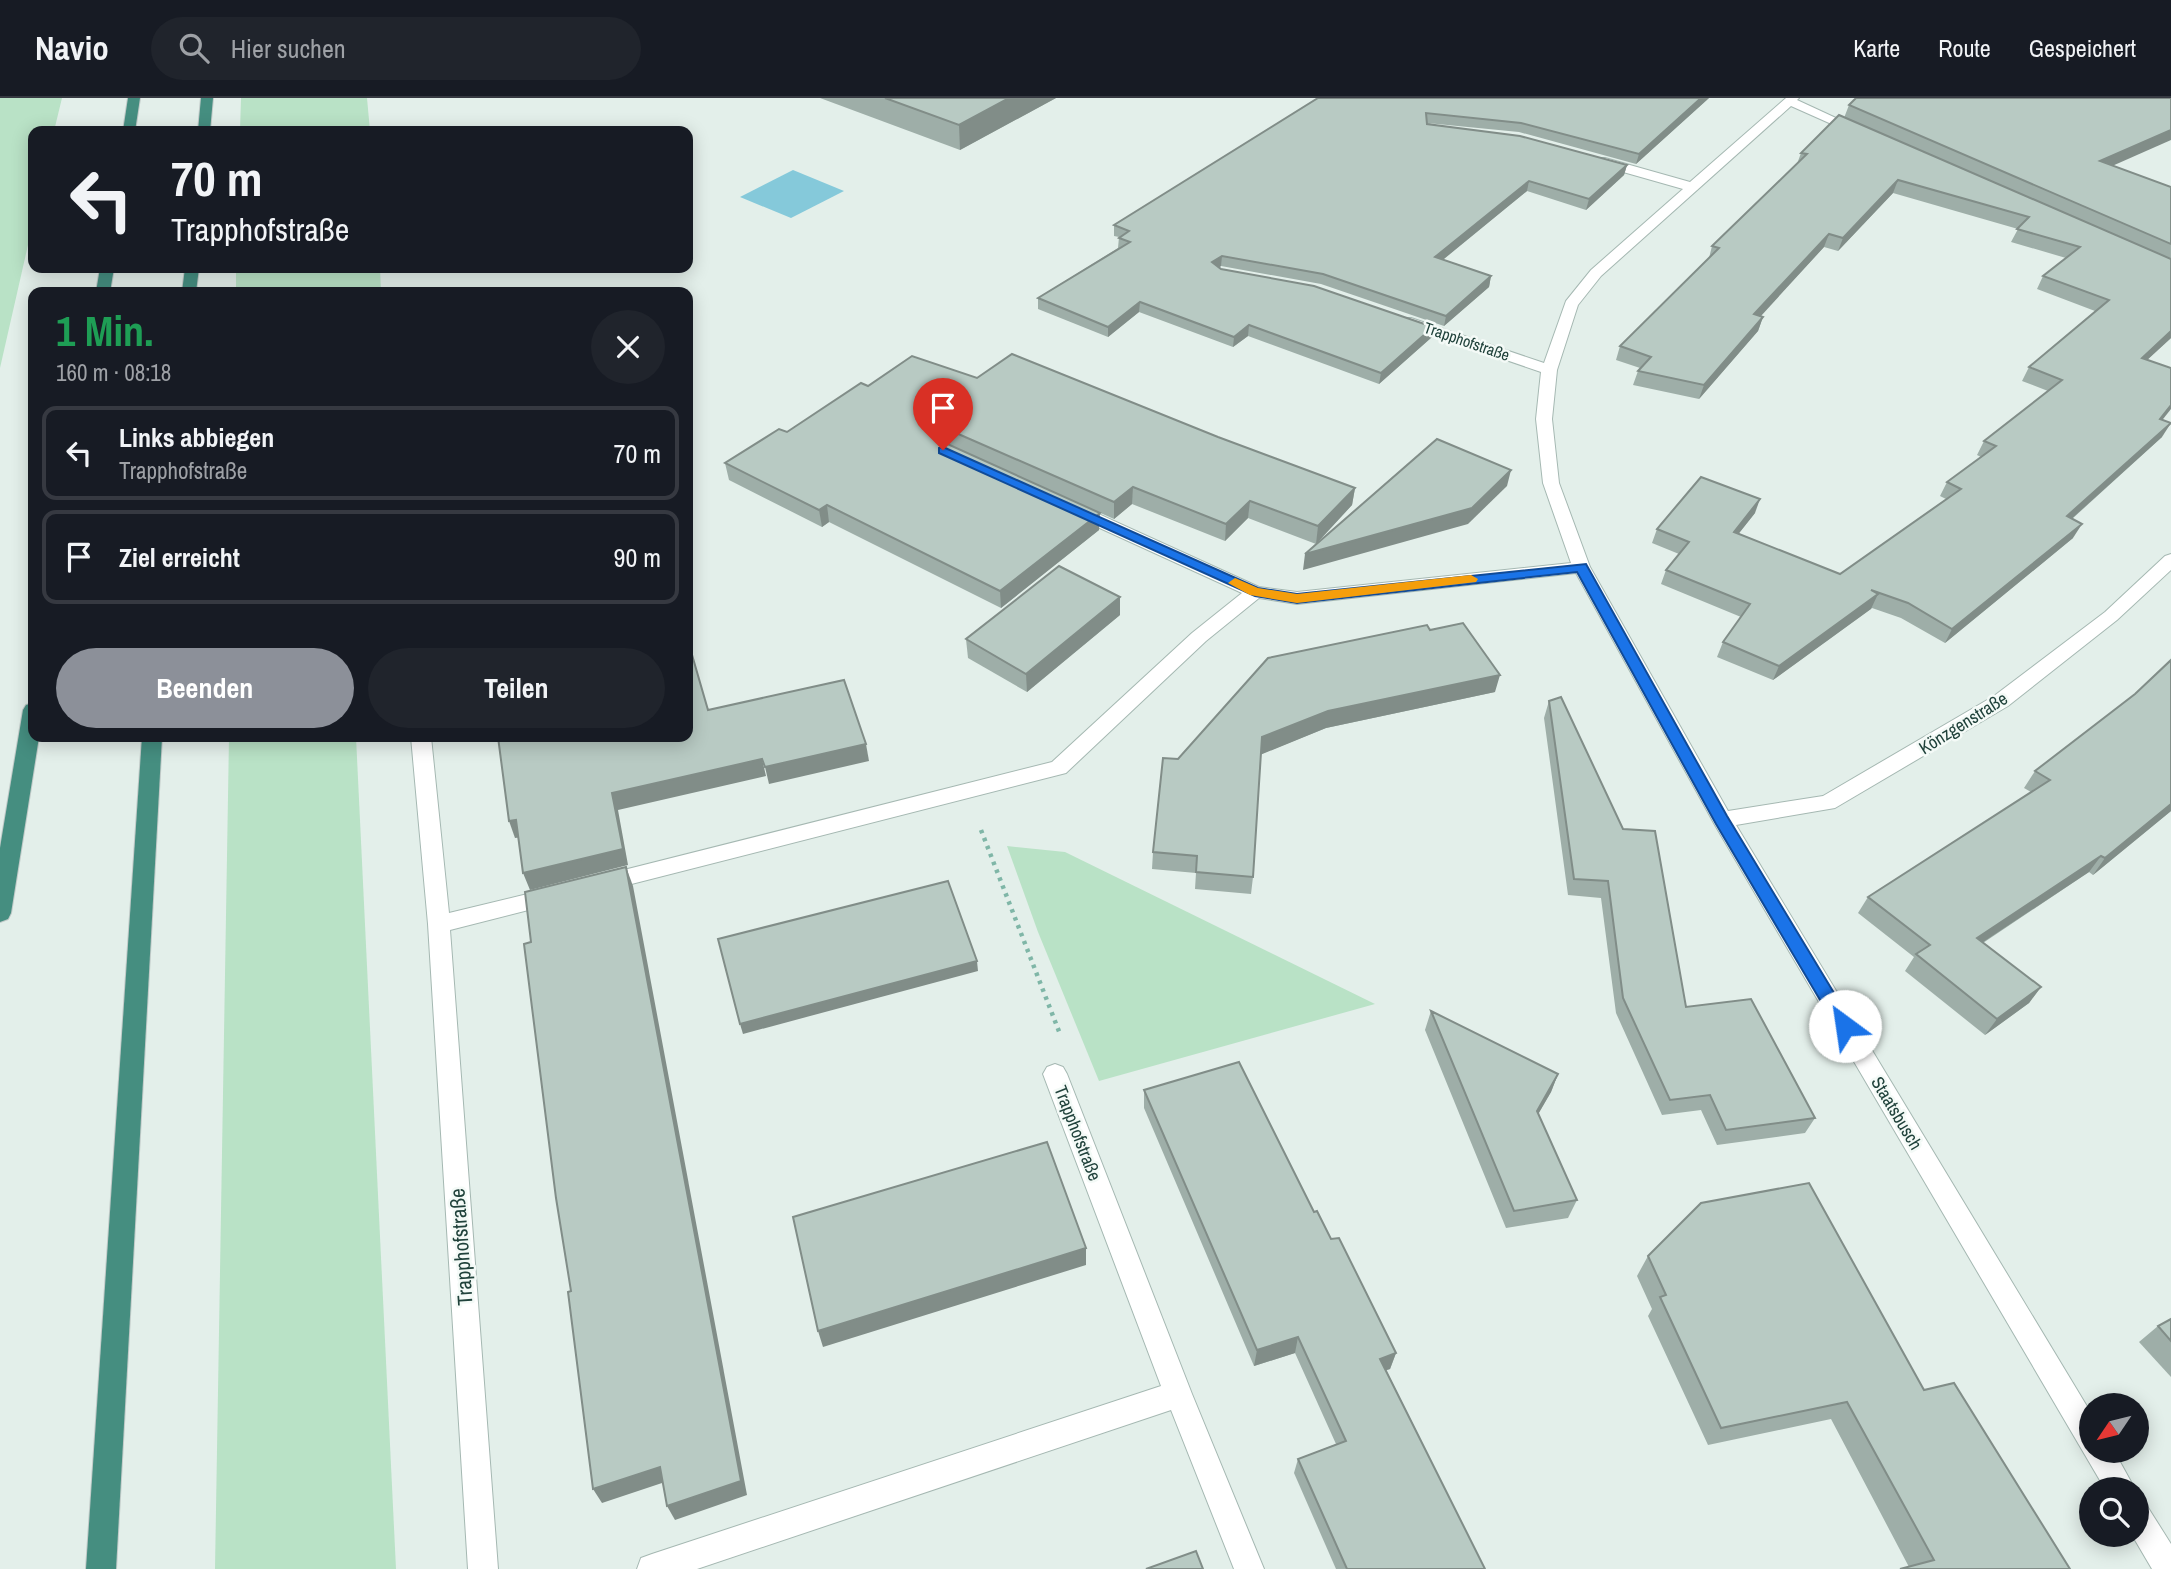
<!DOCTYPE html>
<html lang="de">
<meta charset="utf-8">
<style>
:root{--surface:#171b24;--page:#20242c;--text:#f1f3f6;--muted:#9ea1a6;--line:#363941;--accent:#8c9099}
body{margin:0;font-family:"Archivo Narrow",sans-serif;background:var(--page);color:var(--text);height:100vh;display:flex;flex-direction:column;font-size:26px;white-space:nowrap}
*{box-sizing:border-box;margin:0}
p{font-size:23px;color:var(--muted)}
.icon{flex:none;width:38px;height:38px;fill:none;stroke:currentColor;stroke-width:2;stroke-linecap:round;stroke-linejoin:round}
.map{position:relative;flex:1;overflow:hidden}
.panel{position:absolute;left:28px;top:189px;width:665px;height:455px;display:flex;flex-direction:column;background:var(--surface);border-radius:14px;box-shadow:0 4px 18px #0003}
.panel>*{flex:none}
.guide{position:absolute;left:28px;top:28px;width:665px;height:147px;border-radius:14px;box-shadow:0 4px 18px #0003;background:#171b24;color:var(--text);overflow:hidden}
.needle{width:46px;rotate:235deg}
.controls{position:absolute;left:2079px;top:1295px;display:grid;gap:14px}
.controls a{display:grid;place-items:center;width:70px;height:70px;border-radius:50%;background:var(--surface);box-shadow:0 4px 18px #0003;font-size:35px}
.pin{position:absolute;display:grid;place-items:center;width:60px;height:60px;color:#fff;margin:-72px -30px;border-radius:50% 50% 50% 0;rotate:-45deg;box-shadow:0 0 7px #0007}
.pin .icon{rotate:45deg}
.me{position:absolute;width:77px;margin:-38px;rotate:329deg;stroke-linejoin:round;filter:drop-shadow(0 0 5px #0008)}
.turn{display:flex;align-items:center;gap:24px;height:147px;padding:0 28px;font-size:32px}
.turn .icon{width:91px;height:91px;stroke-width:2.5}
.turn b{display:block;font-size:49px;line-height:60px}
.round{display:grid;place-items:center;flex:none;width:74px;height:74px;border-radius:37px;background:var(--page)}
.overview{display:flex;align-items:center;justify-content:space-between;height:119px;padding:0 28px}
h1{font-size:42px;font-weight:700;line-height:52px;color:#1e9e55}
.button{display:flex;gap:14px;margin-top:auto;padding:14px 28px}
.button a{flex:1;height:80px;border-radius:42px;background:var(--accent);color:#fff;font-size:28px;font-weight:700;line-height:80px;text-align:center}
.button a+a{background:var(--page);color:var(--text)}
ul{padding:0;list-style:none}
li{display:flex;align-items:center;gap:21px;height:94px;margin:0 14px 10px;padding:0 14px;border:4px solid var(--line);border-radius:14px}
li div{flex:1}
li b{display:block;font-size:26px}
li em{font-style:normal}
header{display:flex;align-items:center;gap:42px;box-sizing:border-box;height:98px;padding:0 35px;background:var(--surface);border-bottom:2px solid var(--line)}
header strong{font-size:33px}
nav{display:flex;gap:38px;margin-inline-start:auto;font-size:24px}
.search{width:490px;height:63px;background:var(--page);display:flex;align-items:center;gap:18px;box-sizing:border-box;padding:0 24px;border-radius:38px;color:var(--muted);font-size:26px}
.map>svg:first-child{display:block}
.green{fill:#b9e2c6}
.water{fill:#85c9da}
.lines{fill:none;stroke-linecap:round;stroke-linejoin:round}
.minor-casing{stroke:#a5b8b2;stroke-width:2}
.trunk-casing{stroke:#c1cac8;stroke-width:2}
.path{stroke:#7fb6a7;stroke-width:4.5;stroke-dasharray:3.5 5;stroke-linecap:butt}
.minor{fill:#fff;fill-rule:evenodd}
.trunk{fill:#458e80;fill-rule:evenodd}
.wall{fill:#9eaea8}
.shaded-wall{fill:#818d88}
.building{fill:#b8cac3;stroke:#818d88;stroke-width:2}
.route{fill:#1a73e8;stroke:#114b97;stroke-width:2}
.slow{fill:#f59e0b}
.labels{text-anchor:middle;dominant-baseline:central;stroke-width:5;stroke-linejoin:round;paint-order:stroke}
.far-street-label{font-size:16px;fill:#20423b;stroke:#f4faf7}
.street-label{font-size:18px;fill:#20423b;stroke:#f4faf7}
.near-street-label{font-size:21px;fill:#20423b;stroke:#f4faf7}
</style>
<header>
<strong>Navio</strong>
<div class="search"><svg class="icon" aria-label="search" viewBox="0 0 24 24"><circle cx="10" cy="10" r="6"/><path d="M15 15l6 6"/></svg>Hier suchen</div>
<nav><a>Karte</a><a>Route</a><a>Gespeichert</a></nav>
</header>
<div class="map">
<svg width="2171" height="1471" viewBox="0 0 2171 1471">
<rect width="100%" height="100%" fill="#e3efea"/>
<g class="green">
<path d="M 0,0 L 62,0 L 54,33 L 33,33 L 33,125 L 0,270 Z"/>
<path d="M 241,0 L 367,0 L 370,33 L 240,33 Z"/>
<path d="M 236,170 L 380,170 L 381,194 L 236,194 Z"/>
<path d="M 229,639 L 356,639 L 396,1471 L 215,1471 Z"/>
<path d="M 1007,748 L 1065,754 L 1375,906 L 1099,983 L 1038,834 Z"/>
</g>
<path class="water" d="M 793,72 L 844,93 L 791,120 L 740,99 Z"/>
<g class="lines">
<g class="minor-casing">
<g id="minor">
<path d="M 1786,0 L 1799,0 L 1797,2 L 1864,33 L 1858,37 L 1854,36 L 1791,8 L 1601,178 L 1578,207 L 1557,272 L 1552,321 L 1559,385 L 1590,469 L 1728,713 L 1823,698 L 1994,598 L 2105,514 L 2165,458 L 2171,456 L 2171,472 L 2117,522 L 2008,608 L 1835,710 L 1736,727 L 2091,1315 L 2091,1353 L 2114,1353 L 2135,1391 L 2105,1391 L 1715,727 L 1576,475 L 1297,506 L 1259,500 L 1206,543 L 1066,675 L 604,793 L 596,791 L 593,785 L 596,779 L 604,777 L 1052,664 L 1192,535 L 1242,495 L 1069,416 L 1066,412 L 1069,408 L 1081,408 L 1259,489 L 1297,494 L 1571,465 L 1543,385 L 1536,321 L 1541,274 L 1401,226 L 1399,223 L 1401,220 L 1411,220 L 1544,265 L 1566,203 L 1591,172 L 1683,91 L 1595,66 L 1595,60 L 1605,60 L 1690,84 Z"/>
<path d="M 411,639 L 431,639 L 449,815 L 552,790 L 560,792 L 563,798 L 560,804 L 552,806 L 450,832 L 498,1471 L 468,1471 L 428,826 Z"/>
<path d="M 1055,966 L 1063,969 L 1067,976 L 1192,1296 L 1264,1471 L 1234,1471 L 1171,1312 L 697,1471 L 637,1471 L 641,1460 L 652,1456 L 1161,1288 L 1043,976 L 1047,969 Z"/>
<path d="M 2137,1403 L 2147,1408 L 2171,1446 L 2171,1471 L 2152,1471 L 2132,1437 L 2137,1437 Z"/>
</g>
</g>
<g class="trunk-casing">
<g id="trunk">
<path d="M 128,0 L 140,0 L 135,33 L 123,33 Z"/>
<path d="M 201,0 L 213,0 L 210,33 L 198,33 Z"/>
<path d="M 100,170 L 114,170 L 110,194 L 96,194 Z"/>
<path d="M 185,170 L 199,170 L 196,194 L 182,194 Z"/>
<path d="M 33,605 L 33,639 L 39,639 L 11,815 L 8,821 L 0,824 L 0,750 L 23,612 L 26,607 Z"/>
<path d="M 142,639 L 162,639 L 116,1471 L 86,1471 Z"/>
</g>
</g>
<path class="path" d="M 981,732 L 1060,936"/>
<use href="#minor" class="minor"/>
<use href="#trunk" class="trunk"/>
</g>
<g class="wall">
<path d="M 820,0 L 1056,0 L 960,52 Z"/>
<path d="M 1318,0 L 1709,0 L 1636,66 L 1519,34 L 1427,25 L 1627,67 L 1624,77 L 1586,112 L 1527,93 L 1442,162 L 1491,178 L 1489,189 L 1444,228 L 1321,186 L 1221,168 L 1219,170 L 1221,171 L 1433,229 L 1432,239 L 1379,286 L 1248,238 L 1233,249 L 1139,214 L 1108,239 L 1038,211 L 1038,200 L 1118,150 L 1119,139 L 1114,138 L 1114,127 Z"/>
<path d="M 1849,7 L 2113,68 L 2171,89 L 2171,240 L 2147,262 L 2162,322 L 2162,339 L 2072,421 L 2073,440 L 1945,545 L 1901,520 L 1872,510 L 1773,582 L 1717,559 L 1723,544 L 1741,519 L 1661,486 L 1666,472 L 1679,456 L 1652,445 L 1657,431 L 1755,415 L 1738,436 L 1840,476 L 1946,401 L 1940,398 L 1947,384 L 1981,359 L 1977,357 L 1984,343 L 2048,293 L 2022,283 L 2029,269 L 2095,213 L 2037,191 L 2043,178 L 2066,160 L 2011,144 L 2018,131 L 1893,95 L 1838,153 L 1824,149 L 1760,218 L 1763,219 L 1758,233 L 1699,301 L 1633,287 L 1638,273 L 1640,270 L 1616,262 L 1620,248 L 1709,160 L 1712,148 L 1797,66 L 1801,55 L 1844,20 Z"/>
<path d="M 977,280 L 1218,339 L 1355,390 L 1352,407 L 1316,446 L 1248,420 L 1225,443 L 1132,406 L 1114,421 L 1058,396 L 1099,432 L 1001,510 L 829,424 L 822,429 L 729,382 L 725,365 L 787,334 L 868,288 Z"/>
<path d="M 1120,517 L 1027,594 L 968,560 L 966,541 Z"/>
<path d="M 1430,532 L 1495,594 L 1326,630 L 1261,656 L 1253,779 L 1251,796 L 1195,791 L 1196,775 L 1152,771 L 1153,754 L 1178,661 Z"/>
<path d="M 1549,603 L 1686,909 L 1815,1020 L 1805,1035 L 1717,1047 L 1701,1012 L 1662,1017 L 1616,915 L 1601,800 L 1568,797 L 1544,620 Z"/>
<path d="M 2035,673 L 2171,713 L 2093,777 L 2089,774 L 1983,845 L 2041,889 L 2029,905 L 1985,937 L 1905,873 L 1914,859 L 1858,815 L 1868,799 L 2031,694 L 2024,690 Z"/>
<path d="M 1431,913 L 1558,976 L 1551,994 L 1538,1016 L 1577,1102 L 1568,1120 L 1506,1130 L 1425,932 Z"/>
<path d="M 1144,992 L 1314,1114 L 1396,1255 L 1390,1271 L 1386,1272 L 1485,1471 L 1336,1471 L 1294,1375 L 1298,1361 L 1336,1346 L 1295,1255 L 1254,1268 L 1144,1010 Z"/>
<path d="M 1648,1158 L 1924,1292 L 2070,1471 L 1909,1469 L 1831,1321 L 1708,1347 L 1648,1218 L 1652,1211 L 1637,1178 Z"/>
<path d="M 2171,1221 L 2171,1279 L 2139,1244 L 2158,1228 Z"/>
</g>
<g class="shaded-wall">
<path d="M 1009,0 L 1056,0 L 960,52 L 959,27 Z"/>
<path d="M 1701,0 L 1709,0 L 1636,66 L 1639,56 Z"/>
<path d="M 2171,32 L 2171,42 L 2094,76 L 2100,63 Z"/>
<path d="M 1627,67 L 1624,77 L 1586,112 L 1589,101 Z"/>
<path d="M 1898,82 L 1893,95 L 1838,153 L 1843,140 Z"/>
<path d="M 1529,83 L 1527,93 L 1433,170 L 1435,159 Z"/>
<path d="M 1829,136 L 1824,149 L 1750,230 L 1754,216 Z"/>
<path d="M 1222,158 L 1221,168 L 1212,174 L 1212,164 Z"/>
<path d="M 1491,178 L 1489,189 L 1444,228 L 1446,218 Z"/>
<path d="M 1140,204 L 1139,214 L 1108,239 L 1108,229 Z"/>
<path d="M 1763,219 L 1758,233 L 1699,301 L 1704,287 Z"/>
<path d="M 1249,227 L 1248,238 L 1233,249 L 1234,239 Z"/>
<path d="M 1433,229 L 1432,239 L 1379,286 L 1381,275 Z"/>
<path d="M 2171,233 L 2171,240 L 2134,274 L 2142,260 Z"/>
<path d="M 2171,307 L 2171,311 L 2152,335 L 2160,321 Z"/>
<path d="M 2171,325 L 2162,339 L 2058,433 L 2067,418 Z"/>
<path d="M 940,328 L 942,345 L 932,351 L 931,334 Z"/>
<path d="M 1511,372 L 1507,388 L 1468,426 L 1303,472 L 1305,456 Z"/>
<path d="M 1133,389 L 1132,406 L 1114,421 L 1114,404 Z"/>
<path d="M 1355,390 L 1352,407 L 1316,446 L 1318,428 Z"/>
<path d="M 1760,401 L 1755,415 L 1729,448 L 1734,434 Z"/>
<path d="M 1250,403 L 1248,420 L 1225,443 L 1226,426 Z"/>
<path d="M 827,407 L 829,424 L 822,429 L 819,412 Z"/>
<path d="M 1100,415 L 1099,432 L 1001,510 L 1000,493 Z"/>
<path d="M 2082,426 L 2073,440 L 1945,545 L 1952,531 Z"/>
<path d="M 1878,496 L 1871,511 L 1773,582 L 1779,568 Z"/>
<path d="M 1120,499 L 1120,517 L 1027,594 L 1026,576 Z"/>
<path d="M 1500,577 L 1495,594 L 1326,630 L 1260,657 L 1262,639 L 1328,613 Z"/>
<path d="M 866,646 L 869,663 L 769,686 L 765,669 Z"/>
<path d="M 762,661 L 766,678 L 618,712 L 628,767 L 530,792 L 523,775 L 612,695 Z"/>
<path d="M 2171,706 L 2171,713 L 2093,777 L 2105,760 Z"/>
<path d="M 516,722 L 523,739 L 515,740 L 509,723 Z"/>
<path d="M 2101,758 L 2089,774 L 1965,856 L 1977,840 Z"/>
<path d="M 626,769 L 633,788 L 747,1397 L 675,1422 L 667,1408 Z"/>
<path d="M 977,863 L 978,873 L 743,936 L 740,926 Z"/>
<path d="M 2041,889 L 2029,905 L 1985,937 L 1997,921 Z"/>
<path d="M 1558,976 L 1551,994 L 1529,1032 L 1537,1013 Z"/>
<path d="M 1086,1150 L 1086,1167 L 823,1249 L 818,1233 Z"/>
<path d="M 1298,1239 L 1295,1255 L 1254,1268 L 1257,1252 Z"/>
<path d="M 1396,1255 L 1390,1271 L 1374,1276 L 1380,1261 Z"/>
<path d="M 660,1369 L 668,1383 L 602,1405 L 593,1391 Z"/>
</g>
<g class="building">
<path d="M 885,0 L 1009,0 L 959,27 Z"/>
<path d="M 1318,0 L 1701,0 L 1639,56 L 1521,25 L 1426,15 L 1427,26 L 1520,38 L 1627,67 L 1589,101 L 1529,83 L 1435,159 L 1491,178 L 1446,218 L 1323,176 L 1222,158 L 1212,164 L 1221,171 L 1314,188 L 1433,229 L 1381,275 L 1249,227 L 1234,239 L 1140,204 L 1108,229 L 1038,200 L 1130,144 L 1119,140 L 1129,133 L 1114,127 Z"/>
<path d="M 1856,0 L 2171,0 L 2171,32 L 2100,63 L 2171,89 L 2171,146 L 1849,7 Z"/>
<path d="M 1839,17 L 2171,161 L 2171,233 L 2142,260 L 2171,270 L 2171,307 L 2160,321 L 2171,325 L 2067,418 L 2082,426 L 1952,531 L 1908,505 L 1871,492 L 1878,496 L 1779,568 L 1723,544 L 1750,506 L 1666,472 L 1689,444 L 1657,431 L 1701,379 L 1760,401 L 1734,434 L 1840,476 L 1961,391 L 1947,384 L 1996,348 L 1984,343 L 2062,282 L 2029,269 L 2109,202 L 2043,178 L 2080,149 L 2017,131 L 2029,119 L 1898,82 L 1843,140 L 1829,136 L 1754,216 L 1763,219 L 1704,287 L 1638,273 L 1651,259 L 1620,248 L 1719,150 L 1712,148 L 1807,56 L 1801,55 Z"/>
<path d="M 1012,256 L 1218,339 L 1355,390 L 1318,428 L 1250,403 L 1226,426 L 1133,389 L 1114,404 L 940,328 L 931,334 L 934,340 L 1100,415 L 1000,493 L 827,407 L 819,412 L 725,365 L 779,331 L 787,334 L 861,285 L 868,288 L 912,258 L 977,280 Z"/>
<path d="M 1437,341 L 1511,372 L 1472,410 L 1305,456 Z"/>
<path d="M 1059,468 L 1120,499 L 1026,576 L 966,541 Z"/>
<path d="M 1463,525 L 1500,577 L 1328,613 L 1262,639 L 1253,779 L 1196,774 L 1197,758 L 1153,754 L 1163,660 L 1178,661 L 1268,560 L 1427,527 L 1430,532 Z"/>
<path d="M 688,543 L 708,612 L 844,582 L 866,646 L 765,669 L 762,661 L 612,695 L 623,751 L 523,775 L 516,722 L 509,723 L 498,639 L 688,639 Z"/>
<path d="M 2171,562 L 2171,706 L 2105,760 L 2101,758 L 1977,840 L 2041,889 L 1997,921 L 1916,856 L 1930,847 L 1868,799 L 2050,682 L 2035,673 L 2135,596 Z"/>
<path d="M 1561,599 L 1623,731 L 1655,733 L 1686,909 L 1751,901 L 1815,1020 L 1726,1032 L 1710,997 L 1670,1002 L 1623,900 L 1608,783 L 1574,781 L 1549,603 Z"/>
<path d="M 626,769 L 741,1383 L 667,1408 L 660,1369 L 593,1391 L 568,1194 L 571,1193 L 556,1100 L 524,846 L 531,844 L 525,794 Z"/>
<path d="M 948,783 L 977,863 L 740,926 L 718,841 Z"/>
<path d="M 1431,913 L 1558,976 L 1537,1013 L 1577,1102 L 1514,1113 Z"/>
<path d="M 1239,964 L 1314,1114 L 1317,1113 L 1331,1141 L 1339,1140 L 1396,1255 L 1380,1261 L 1485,1471 L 1347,1471 L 1298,1361 L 1346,1343 L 1298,1239 L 1257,1252 L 1144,992 Z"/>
<path d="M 1047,1044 L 1086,1150 L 818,1233 L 793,1119 Z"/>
<path d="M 1809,1085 L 1924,1292 L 1954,1285 L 2070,1471 L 1900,1471 L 1934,1462 L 1847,1304 L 1721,1330 L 1660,1199 L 1666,1197 L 1648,1158 L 1701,1105 Z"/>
<path d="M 2171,1221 L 2171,1243 L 2158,1228 Z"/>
<path d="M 1196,1453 L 1203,1471 L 1146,1471 Z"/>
</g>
<path class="route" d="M 943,349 L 1258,490 L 1297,496 L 1586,466 L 1727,718 L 1851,923 L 1854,928 L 1851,934 L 1845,936 L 1839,934 L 1716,726 L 1577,474 L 1297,505 L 1255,498 L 939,355 L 939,350 Z"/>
<path class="slow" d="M 1471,477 L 1478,481 L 1476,484 L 1297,505 L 1250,497 L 1228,485 L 1235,480 L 1258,490 L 1297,496 Z"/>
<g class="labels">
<g class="far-street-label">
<text transform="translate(1467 243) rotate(19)">Trapphofstraße</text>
</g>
<g class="street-label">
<text transform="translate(1963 625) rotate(-32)">Könzgenstraße</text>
<text transform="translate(1897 1015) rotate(59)">Staatsbusch</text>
<text transform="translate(1078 1035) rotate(69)">Trapphofstraße</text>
</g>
<g class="near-street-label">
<text transform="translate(461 1149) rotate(-94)">Trapphofstraße</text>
</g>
</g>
</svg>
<div class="controls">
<a><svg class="needle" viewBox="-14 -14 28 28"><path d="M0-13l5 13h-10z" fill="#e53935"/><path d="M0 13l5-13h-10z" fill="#9ea1a6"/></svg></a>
<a><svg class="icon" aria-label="search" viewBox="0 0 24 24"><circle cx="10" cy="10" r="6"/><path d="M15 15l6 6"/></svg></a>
</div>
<div class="pin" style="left:943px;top:352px;background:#d93025"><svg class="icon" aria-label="arrive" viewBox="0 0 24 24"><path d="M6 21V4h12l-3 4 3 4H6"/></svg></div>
<svg class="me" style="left:1845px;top:928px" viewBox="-20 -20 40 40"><circle r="19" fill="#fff"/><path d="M0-13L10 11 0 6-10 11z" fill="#1a73e8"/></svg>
<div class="guide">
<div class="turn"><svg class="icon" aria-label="left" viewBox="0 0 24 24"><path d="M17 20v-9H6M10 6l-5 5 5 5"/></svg><div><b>70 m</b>Trapphofstraße</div></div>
</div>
<section class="panel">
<div class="overview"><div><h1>1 Min.</h1><p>160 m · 08:18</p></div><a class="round"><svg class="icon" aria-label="close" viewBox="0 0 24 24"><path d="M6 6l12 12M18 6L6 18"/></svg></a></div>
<ul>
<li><svg class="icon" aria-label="left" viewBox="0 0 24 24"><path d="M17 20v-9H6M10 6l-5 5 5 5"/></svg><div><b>Links abbiegen</b><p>Trapphofstraße</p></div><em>70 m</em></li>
<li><svg class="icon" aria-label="arrive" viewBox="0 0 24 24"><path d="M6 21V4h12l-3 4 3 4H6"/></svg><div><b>Ziel erreicht</b></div><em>90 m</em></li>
</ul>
<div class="button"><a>Beenden</a><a>Teilen</a></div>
</section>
</div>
